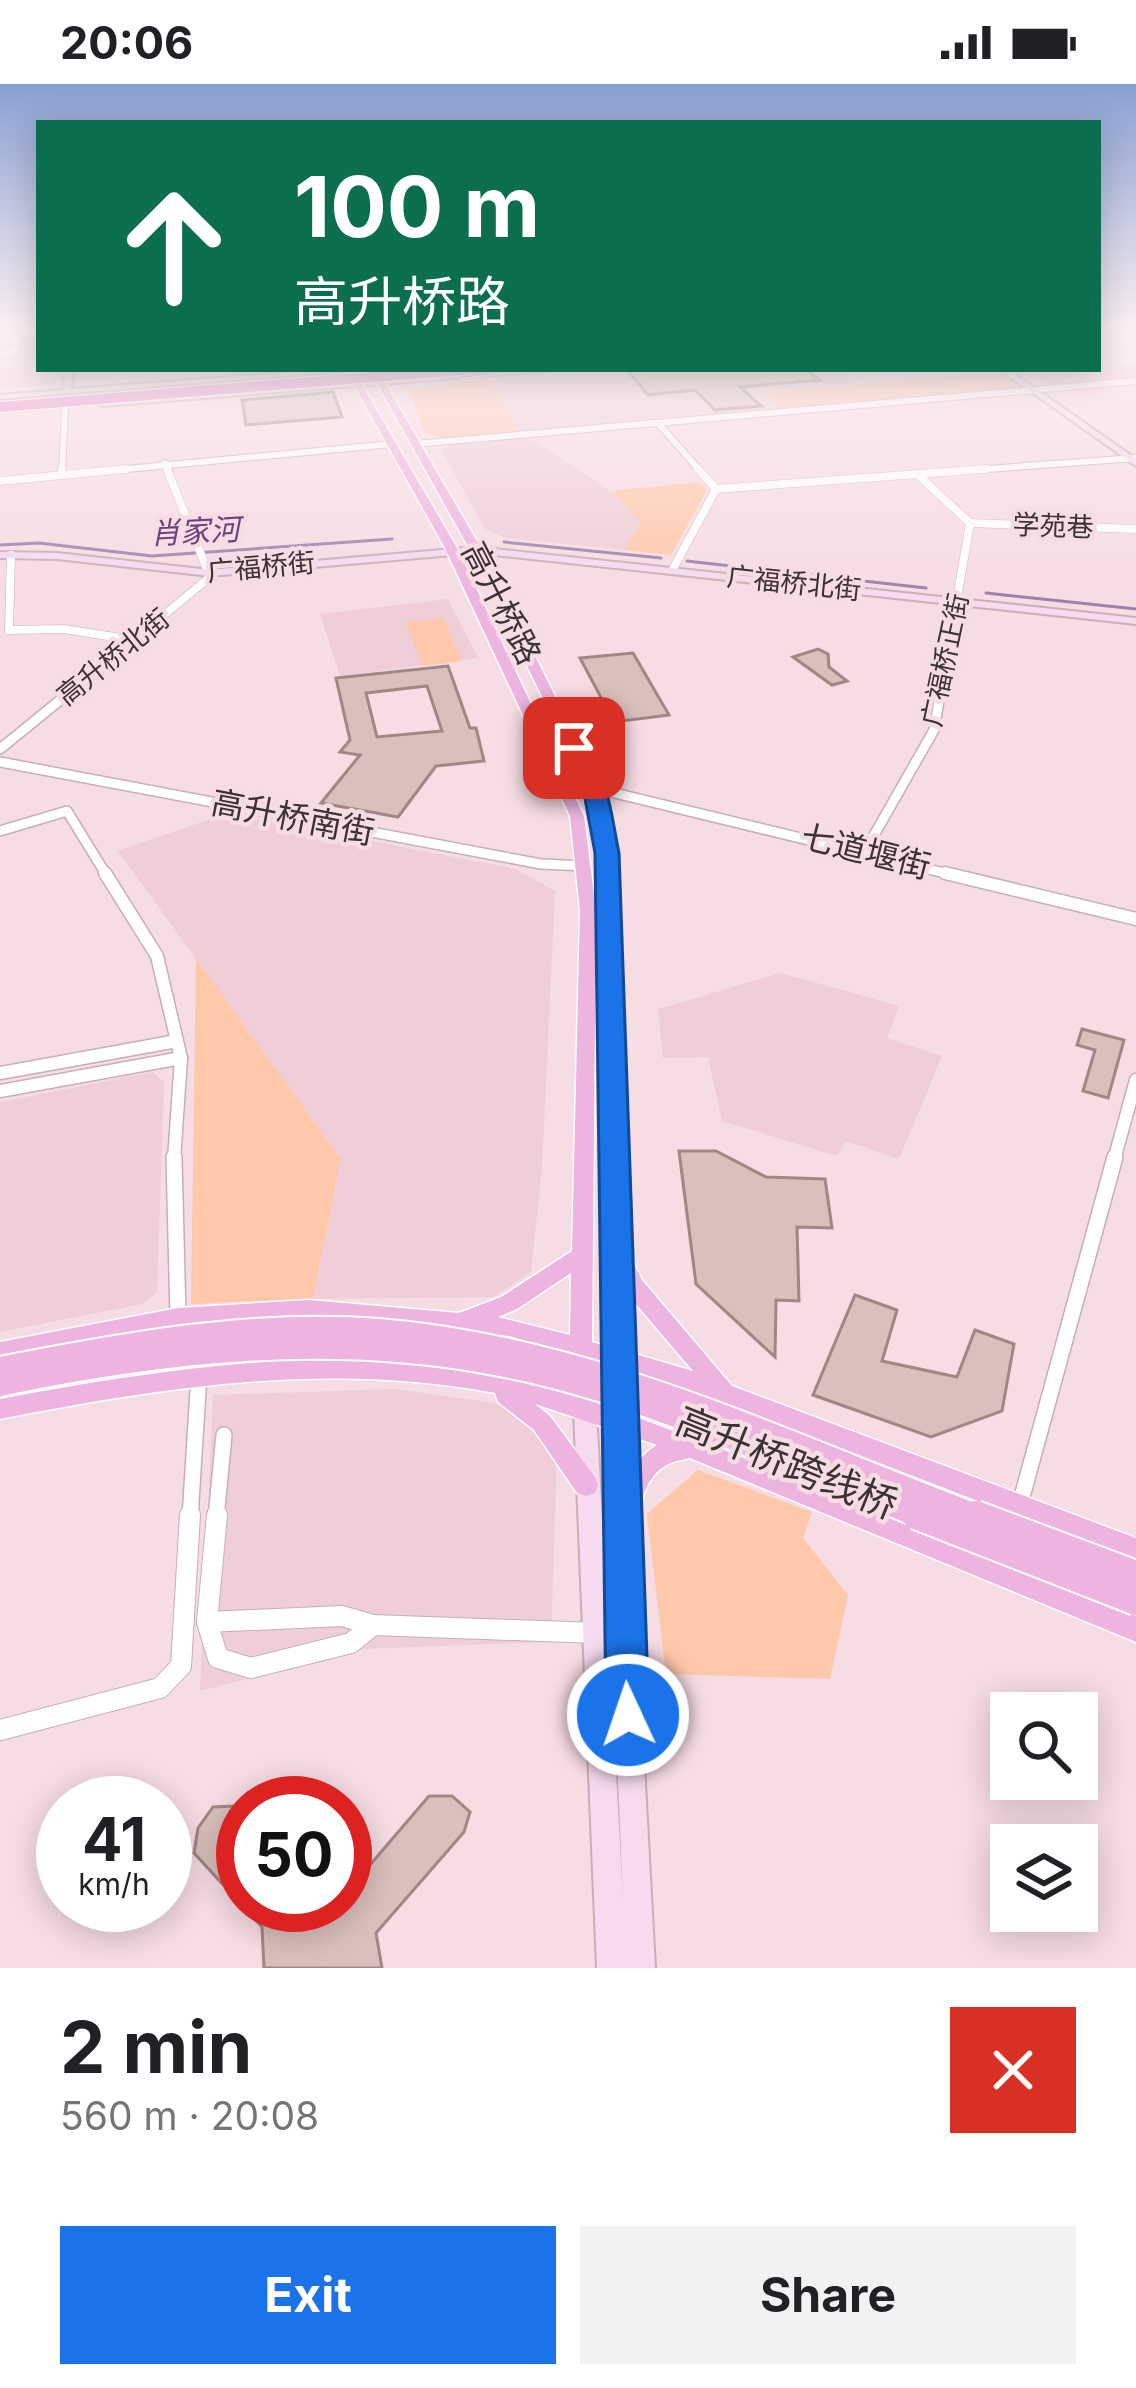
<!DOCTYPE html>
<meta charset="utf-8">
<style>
:root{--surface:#fff;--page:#f2f2f2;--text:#202124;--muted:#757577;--accent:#1a73e8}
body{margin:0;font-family:Inter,"Noto Sans SC",sans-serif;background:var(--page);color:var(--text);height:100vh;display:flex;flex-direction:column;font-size:45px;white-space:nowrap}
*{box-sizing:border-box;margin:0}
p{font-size:39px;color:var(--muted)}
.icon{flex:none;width:66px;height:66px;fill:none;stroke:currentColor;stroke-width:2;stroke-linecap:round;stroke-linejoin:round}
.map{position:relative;height:1884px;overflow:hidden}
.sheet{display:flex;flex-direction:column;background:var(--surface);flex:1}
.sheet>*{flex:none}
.top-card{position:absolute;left:36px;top:36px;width:1065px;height:252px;border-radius:0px;box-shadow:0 6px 30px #0003;background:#0b6e4f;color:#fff;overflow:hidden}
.fabs{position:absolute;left:990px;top:1608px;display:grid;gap:24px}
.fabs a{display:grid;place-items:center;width:108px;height:108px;border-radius:0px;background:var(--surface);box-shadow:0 6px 30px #0003;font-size:60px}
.speed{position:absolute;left:36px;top:1692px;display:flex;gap:24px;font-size:60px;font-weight:700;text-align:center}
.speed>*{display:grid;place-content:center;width:156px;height:156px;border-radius:50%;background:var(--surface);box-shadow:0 6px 30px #0003;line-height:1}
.speed small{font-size:30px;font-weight:400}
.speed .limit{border:18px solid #d22;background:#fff;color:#111}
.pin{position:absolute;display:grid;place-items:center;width:102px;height:102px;color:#fff;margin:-51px;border-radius:24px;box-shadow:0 6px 18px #0006}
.me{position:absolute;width:132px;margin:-66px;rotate:357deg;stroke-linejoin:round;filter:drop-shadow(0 0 9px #0008)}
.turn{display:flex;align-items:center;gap:42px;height:252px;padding:0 60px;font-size:54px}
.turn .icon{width:156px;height:156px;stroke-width:2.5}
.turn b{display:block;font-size:84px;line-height:102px}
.round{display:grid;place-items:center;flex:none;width:126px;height:126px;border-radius:0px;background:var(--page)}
.headline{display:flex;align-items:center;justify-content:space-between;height:204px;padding:0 60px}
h1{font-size:72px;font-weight:700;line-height:90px}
.action{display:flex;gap:24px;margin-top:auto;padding:24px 60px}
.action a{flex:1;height:138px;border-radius:0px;background:var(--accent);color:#fff;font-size:48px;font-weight:700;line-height:138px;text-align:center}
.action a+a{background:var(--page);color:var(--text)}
.status{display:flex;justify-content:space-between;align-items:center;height:84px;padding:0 60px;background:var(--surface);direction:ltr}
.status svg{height:33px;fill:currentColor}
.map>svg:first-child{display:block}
.built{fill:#efced7}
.green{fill:#ffc8aa}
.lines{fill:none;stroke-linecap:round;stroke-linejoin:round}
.stream{stroke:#9c80ae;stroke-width:3}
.building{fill:#dac0bd;stroke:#9f8784;stroke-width:3;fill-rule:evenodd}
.street-far5-casing{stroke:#c8afb5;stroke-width:8}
.street-far4-casing{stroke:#c8afb5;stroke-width:9}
.street-far3-casing{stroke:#c8afb5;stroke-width:12}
.street-far2-casing{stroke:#c8afb5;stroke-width:15}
.street-far1-casing{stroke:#c8afb5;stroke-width:18}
.street-casing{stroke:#c8afb5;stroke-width:22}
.secondary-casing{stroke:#c8afb5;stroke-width:4}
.primary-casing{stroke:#fff;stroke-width:3}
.highway-casing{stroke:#fff;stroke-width:3}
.street-far5{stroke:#fff;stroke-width:6}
.street-far4{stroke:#fff;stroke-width:8}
.street-far3{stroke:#fff;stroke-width:9}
.street-far2{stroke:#fff;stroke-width:12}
.street-far1{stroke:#fff;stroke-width:15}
.street{stroke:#fff;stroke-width:20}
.secondary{fill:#f6daef;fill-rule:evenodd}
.primary{fill:#edb4df;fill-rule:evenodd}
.highway{fill:#e182ca;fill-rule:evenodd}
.primary-bridge-far1-casing{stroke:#fff;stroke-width:26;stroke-linecap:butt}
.primary-bridge-casing{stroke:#fff;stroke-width:32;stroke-linecap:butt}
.highway-bridge-casing{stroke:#fff;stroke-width:12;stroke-linecap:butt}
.primary-bridge-far1{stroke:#edb4df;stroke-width:22}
.primary-bridge{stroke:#edb4df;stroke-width:28}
.highway-bridge{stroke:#e182ca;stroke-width:10}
.route{fill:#1a73e8;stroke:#114b97;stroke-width:3}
.labels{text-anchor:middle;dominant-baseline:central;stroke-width:9;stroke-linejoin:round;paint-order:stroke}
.far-street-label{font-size:27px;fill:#3c3234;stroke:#f6dce3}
.far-water-label{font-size:30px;font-style:italic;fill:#69427f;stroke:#f6dce3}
.street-label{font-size:33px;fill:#3c3234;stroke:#f6dce3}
.near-street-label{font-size:39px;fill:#3c3234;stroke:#f6dce3}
</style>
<div class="status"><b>20:06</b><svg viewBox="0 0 49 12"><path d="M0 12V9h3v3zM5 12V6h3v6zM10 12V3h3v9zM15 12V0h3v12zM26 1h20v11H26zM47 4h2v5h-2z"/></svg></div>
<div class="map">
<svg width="1136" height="1884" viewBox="0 0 1136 1884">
<rect width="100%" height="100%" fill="#f6dce3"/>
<g class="built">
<path d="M 39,245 L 39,285 L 58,285 L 56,300 L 0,305 L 0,247 Z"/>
<path d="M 1136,278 L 1136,295 L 1046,302 L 1011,285 L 1098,285 L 1098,281 Z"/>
<path d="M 618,285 L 838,285 L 857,300 L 763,308 L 780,327 L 518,349 L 489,295 Z"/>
<path d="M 529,354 L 605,403 L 641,438 L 624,466 L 506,454 L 486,446 L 441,366 L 453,360 Z"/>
<path d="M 448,515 L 478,574 L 340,592 L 320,530 Z"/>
<path d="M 228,729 L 516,785 L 555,807 L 542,1084 L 531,1188 L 493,1213 L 313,1215 L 341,1075 L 118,767 Z"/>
<path d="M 781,889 L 899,922 L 887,954 L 942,972 L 899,1075 L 846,1057 L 837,1072 L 722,1037 L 708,973 L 663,974 L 658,925 Z"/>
<path d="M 153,988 L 164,998 L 157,1208 L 142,1220 L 0,1248 L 0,1018 Z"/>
<path d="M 395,1305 L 504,1320 L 557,1369 L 551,1558 L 359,1565 L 200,1607 L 213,1311 Z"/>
</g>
<g class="green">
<path d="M 999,288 L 1018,300 L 1014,305 L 780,327 L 762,308 Z"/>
<path d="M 489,295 L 518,349 C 498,350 431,364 422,342 C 417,330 414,317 408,305 Z"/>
<path d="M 699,398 L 707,406 L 671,471 L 624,466 L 641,438 L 610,407 Z"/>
<path d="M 443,534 L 462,577 L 423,582 L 406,539 Z"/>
<path d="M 196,874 L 341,1075 L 313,1215 L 191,1220 Z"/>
<path d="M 698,1386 L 812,1428 L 803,1454 L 848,1511 L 830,1595 L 666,1590 L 647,1430 Z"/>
</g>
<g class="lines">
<g class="stream">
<path d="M 504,458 L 661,474"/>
<path d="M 0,461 L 39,459 L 152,472 L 392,455"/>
<path d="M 687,477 L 926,504"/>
<path d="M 986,509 L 1136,525"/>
</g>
</g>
<g class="building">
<path d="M 806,285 L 820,296 L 740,303 L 761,322 L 715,326 L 695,306 L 648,311 L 627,286 Z"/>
<path d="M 333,308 L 342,333 L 246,341 L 242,316 Z"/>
<path d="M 818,565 L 828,570 L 829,583 L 847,597 L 832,601 L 793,573 Z"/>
<path d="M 633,569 L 669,631 L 614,638 L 580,574 Z"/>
<path d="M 448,582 L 470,644 L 476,644 L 484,677 L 436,682 L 398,733 L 321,719 L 360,671 L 340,668 L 350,656 L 336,594 ZM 427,602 L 442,647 L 377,653 L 366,609 Z"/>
<path d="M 1082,945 L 1124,956 L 1108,1014 L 1083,1007 L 1095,966 L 1077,961 Z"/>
<path d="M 679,1067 L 716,1067 L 766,1093 L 825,1095 L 832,1144 L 797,1143 L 799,1217 L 776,1216 L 775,1273 L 696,1200 Z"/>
<path d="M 855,1211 L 897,1226 L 882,1277 L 957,1293 L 975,1246 L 1014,1260 L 1002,1327 L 931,1353 L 813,1311 Z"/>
<path d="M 429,1712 L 452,1712 L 470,1728 L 464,1748 L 376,1849 L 382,1884 L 264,1884 L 262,1843 L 194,1769 L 198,1744 L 213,1723 L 236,1722 L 243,1729 L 243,1821 L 345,1821 L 345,1810 Z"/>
</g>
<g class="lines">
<g class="street-far5-casing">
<g id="street-far5">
<path d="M 2,271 L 16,265 L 18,256"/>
<path d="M 659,340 L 701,388"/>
<path d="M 415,360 L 1136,297"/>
<path d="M 165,379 L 169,388"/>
<path d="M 62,388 L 65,323"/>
<path d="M 95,388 L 391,360"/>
<path d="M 946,388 L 1136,374"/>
</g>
</g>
<g class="street-far4-casing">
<g id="street-far4">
<path d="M 62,390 L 62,385"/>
<path d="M 918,391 L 970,439 L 948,567"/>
<path d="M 0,397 L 126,385"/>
<path d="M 716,405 L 986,385"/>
<path d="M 970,439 L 1136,445"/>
<path d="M 11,471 L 9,546 L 64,545 L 133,556"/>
<path d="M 673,485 L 716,405 L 698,385"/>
<path d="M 120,567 L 210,493 L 167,385"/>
</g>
</g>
<g class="street-far3-casing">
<g id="street-far3">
<path d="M 0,665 L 124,564"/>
<path d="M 0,678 L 541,780 L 586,782"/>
<path d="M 594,704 L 957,792"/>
<path d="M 0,747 L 67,727 L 107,792"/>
<path d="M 865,767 L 934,646 L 948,564"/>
</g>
</g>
<g class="street-far2-casing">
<g id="street-far2">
<path d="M 105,789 L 157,872 L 181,974 L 174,1076"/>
<path d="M 945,789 L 1136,835"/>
<path d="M 0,989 L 177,957"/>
<path d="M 0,1007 L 181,974"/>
<path d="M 1114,1076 L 1136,996"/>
</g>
</g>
<g class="street-far1-casing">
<g id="street-far1">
<path d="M 174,1073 L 178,1233"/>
<path d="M 1020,1420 L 1115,1073"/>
<path d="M 190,1434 L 199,1291"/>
<path d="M 216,1434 L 224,1351"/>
</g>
</g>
<g class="street-casing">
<g id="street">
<path d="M 217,1431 L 207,1538 L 218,1574 L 251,1584 L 351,1559 L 373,1541 L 596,1549"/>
<path d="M 207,1538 L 342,1532 L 373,1541"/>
<path d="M 0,1646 L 160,1604 L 181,1582 L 190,1431"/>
</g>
</g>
<g class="secondary-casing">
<g id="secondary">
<path d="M 66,285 L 74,285 L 71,305 L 337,285 L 359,286 L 0,315 L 0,311 L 63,306 Z"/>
<path d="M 537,285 L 572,285 L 103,322 L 99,320 L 103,318 Z"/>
<path d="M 999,285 L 1008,285 L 1136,375 L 1136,382 Z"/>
<path d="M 476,463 L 1136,534 L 1136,540 L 476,469 L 210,492 L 57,475 L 0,474 L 0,468 L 57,469 L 210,486 Z"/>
<path d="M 585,1318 L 593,1320 L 596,1327 L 623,1815 L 609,1477 L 613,1469 L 621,1466 L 629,1469 L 633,1477 L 655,1884 L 597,1884 L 574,1327 L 577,1320 Z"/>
<path d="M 622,1328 L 630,1330 L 633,1337 L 632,1428 L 629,1435 L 621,1438 L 613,1435 L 610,1428 L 611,1337 L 614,1330 Z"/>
</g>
</g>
<g class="primary-casing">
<g id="primary">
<path d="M 351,285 L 359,285 L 362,301 L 457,464 L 584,732 L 596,827 L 592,1258 L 609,1263 L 599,769 L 587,704 L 470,466 L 377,299 L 375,285 L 383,285 L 385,299 L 482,466 L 601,704 L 615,769 L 629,1170 L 642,1196 L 732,1302 L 1136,1454 L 1136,1478 L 682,1303 L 631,1288 L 621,1294 L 613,1291 L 609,1282 L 590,1276 L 581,1279 L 573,1277 L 570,1270 L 509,1252 L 309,1234 L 178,1242 L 0,1276 L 0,1258 L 178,1224 L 309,1216 L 459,1229 L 501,1213 L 572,1167 L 580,827 L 570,732 L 445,464 L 354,301 ZM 571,1189 L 570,1251 L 498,1233 L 517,1225 ZM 630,1213 L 693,1287 L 632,1269 Z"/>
<path d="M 348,1274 L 446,1280 L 496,1290 L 598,1319 L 706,1359 L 1136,1532 L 1136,1558 L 690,1374 C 684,1376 677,1376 671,1379 C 633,1394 637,1455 634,1488 L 630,1497 L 621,1500 L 612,1497 L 608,1488 C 613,1442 613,1388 657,1361 L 535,1320 L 550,1332 L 595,1393 L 598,1401 L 595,1409 L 586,1412 L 577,1409 L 534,1346 L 498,1318 L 495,1309 C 329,1277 164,1303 0,1335 L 0,1315 C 115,1293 230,1276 348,1274 Z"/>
</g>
</g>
<g class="highway-casing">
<path id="highway" d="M 492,285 L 528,285 L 461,294 L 456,291 Z"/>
</g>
<use href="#street-far5" class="street-far5"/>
<use href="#street-far4" class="street-far4"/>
<use href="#street-far3" class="street-far3"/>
<use href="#street-far2" class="street-far2"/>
<use href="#street-far1" class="street-far1"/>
<use href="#street" class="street"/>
<use href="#secondary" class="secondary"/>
<use href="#primary" class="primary"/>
<use href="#highway" class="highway"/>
<g class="primary-bridge-far1-casing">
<g id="primary-bridge-far1">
<path d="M 0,1284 C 124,1260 251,1236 379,1246 C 592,1263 786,1360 984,1434"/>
<path d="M 0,1301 C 167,1266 336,1248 505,1282 C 651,1311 786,1379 923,1434"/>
</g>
</g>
<g class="primary-bridge-casing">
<g id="primary-bridge">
<path d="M 916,1431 L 1136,1517"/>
<path d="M 976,1431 L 1136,1491"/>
</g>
</g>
<g class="highway-bridge-casing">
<path id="highway-bridge" d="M 0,323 L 474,285"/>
</g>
<use href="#primary-bridge-far1" class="primary-bridge-far1"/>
<use href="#primary-bridge" class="primary-bridge"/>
<use href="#highway-bridge" class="highway-bridge"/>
</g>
<linearGradient id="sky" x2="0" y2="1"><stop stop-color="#899fd1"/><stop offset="0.48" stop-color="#fbeff2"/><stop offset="1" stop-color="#fbeff2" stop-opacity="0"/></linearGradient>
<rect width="1136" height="509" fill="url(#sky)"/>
<path class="route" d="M 574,658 C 607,672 612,737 619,769 L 649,1631 L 643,1646 L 628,1652 L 613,1646 L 606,1631 L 595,769 L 583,704 L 564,664 Z"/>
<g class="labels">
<g class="far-street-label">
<text transform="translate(1053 442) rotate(2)">学苑巷</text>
<text transform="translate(261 483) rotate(-5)">广福桥街</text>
<text transform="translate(794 499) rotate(6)">广福桥北街</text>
<text transform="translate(113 573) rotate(-39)">高升桥北街</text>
<text transform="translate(945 576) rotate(-78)">广福桥正街</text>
</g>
<g class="far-water-label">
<text transform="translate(195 447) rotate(-3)">肖家河</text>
</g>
<g class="street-label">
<text transform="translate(502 519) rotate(63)">高升桥路</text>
<text transform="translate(293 733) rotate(11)">高升桥南街</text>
<text transform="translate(866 767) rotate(14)">七道堰街</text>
</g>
<g class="near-street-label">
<text transform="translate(787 1378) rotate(22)">高升桥跨线桥</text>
</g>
</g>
</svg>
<div class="fabs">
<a><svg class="icon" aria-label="search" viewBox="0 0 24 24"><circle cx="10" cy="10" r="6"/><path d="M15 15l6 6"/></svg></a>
<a><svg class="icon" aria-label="layers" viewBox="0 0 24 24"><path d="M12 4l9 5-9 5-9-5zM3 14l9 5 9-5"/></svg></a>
</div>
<div class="speed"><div>41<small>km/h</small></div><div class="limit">50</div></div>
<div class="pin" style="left:574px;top:664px;background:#d93025"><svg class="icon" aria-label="arrive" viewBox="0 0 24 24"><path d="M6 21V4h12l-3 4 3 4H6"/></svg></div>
<svg class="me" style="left:628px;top:1631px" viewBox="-20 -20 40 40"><circle r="17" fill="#1a73e8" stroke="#fff" stroke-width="3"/><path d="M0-11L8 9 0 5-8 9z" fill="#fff"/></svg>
<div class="top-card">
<div class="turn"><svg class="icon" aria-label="ahead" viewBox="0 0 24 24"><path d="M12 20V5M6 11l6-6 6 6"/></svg><div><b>100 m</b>高升桥路</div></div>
</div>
</div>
<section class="sheet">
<div class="headline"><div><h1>2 min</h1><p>560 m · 20:08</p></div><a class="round" style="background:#d93025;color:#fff"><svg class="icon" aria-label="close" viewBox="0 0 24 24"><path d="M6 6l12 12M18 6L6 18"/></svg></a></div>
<div class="action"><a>Exit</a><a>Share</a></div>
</section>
